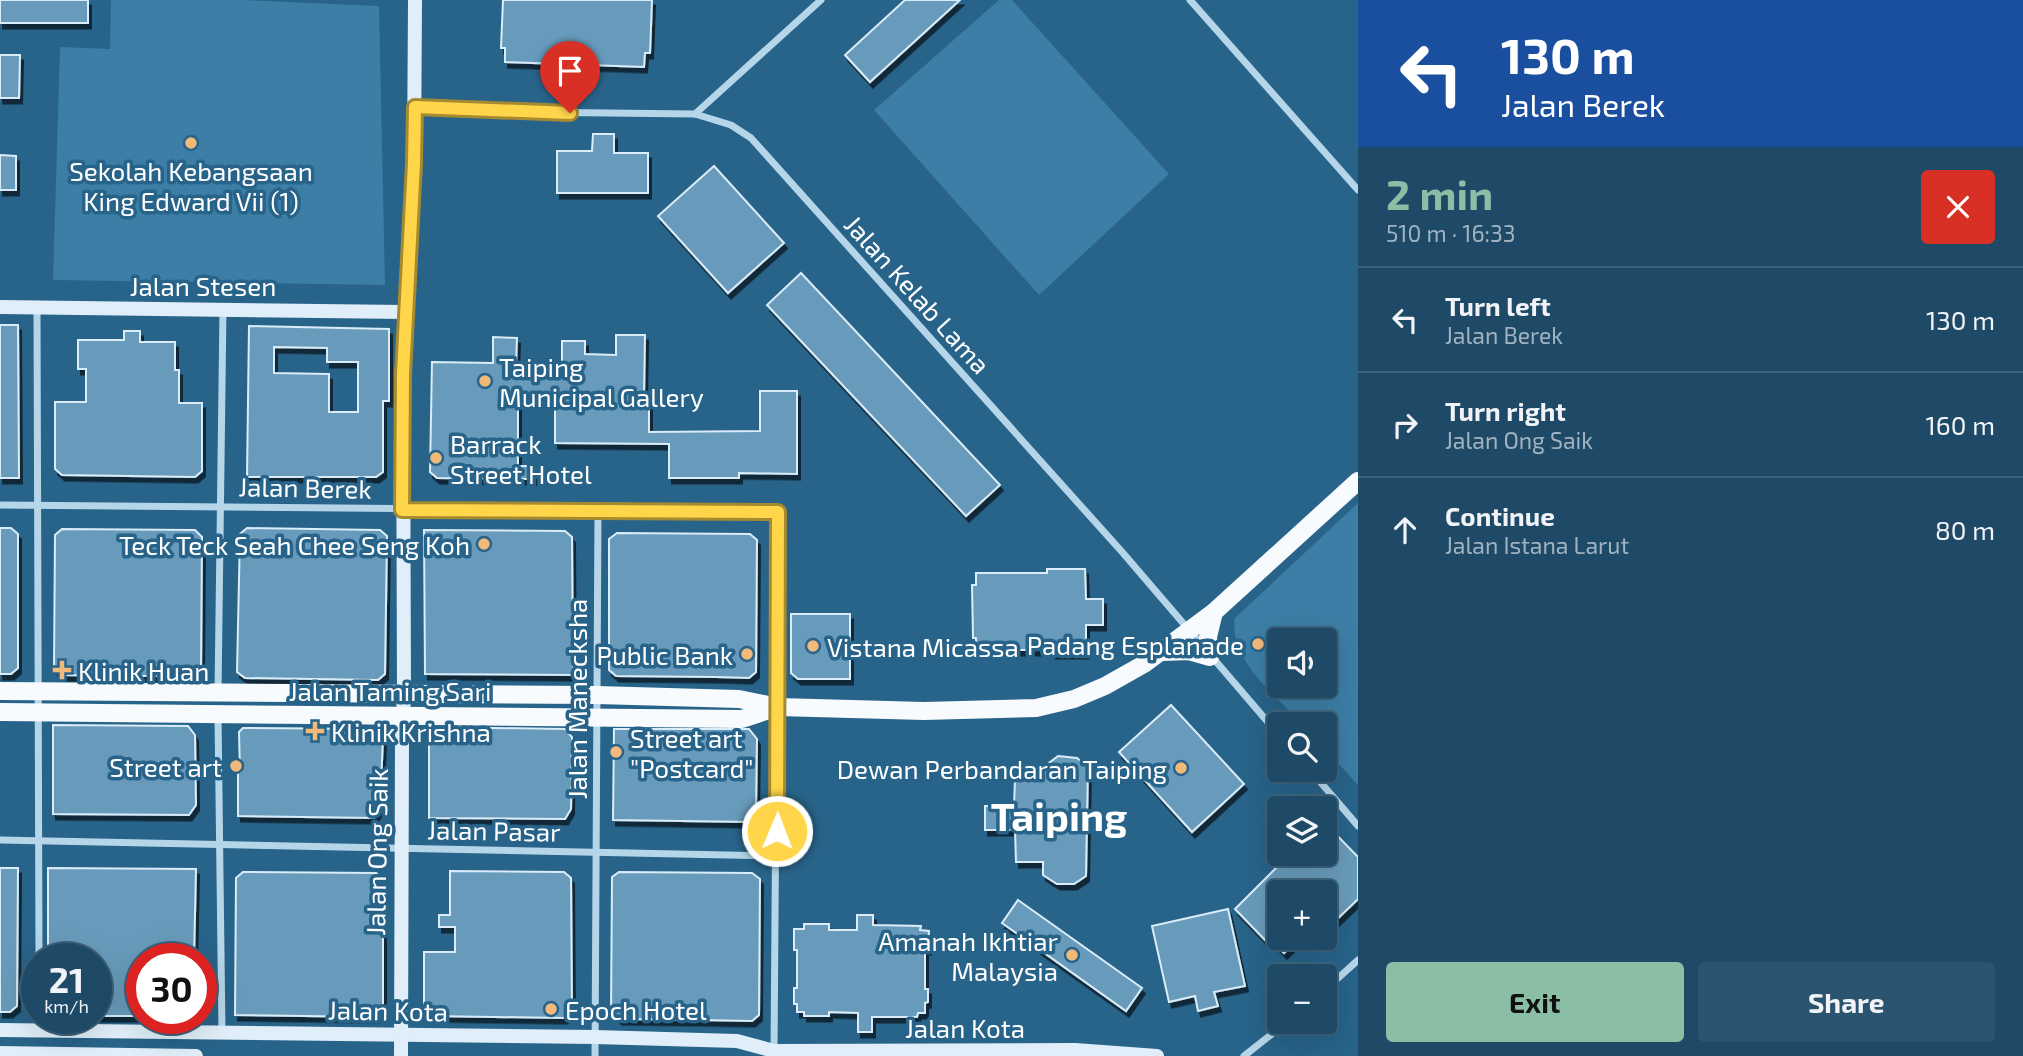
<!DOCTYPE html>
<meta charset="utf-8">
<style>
:root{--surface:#1e4a67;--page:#2b5470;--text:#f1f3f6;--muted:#a1b3c0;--line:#3c627b;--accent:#8abfa5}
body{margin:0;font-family:"Exo 2",sans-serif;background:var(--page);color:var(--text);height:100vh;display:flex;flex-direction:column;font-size:26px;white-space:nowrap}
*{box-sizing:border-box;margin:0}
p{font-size:23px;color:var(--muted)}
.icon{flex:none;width:38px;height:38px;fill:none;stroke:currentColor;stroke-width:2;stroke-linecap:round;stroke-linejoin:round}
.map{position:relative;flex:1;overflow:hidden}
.side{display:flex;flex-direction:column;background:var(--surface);width:665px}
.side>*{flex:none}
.guide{background:#1a4fa0;color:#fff;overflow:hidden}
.controls{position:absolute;left:1267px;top:628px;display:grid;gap:14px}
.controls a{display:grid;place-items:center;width:70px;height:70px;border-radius:7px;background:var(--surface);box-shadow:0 7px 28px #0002,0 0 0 2px var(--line);font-size:35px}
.speed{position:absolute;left:21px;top:943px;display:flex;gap:14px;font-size:35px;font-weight:700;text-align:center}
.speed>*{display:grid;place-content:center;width:91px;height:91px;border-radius:50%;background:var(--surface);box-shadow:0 7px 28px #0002,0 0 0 2px var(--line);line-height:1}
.speed small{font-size:18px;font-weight:400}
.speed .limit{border:10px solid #d22;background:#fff;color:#111}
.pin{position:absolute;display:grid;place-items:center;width:60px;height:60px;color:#fff;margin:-72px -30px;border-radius:50% 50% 50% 0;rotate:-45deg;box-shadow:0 0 7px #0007}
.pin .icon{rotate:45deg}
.me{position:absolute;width:77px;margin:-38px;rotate:1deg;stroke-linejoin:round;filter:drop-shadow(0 0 5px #0008)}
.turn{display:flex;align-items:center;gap:24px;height:147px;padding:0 28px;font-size:32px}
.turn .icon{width:91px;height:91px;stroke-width:2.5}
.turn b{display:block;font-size:49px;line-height:60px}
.round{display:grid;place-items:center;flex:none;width:74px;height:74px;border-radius:7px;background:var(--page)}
.summary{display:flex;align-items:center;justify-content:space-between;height:119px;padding:0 28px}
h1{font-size:42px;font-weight:700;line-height:52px;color:var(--accent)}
.cta{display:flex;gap:14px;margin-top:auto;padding:14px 28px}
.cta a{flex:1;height:80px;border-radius:7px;background:var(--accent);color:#111;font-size:28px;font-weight:700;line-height:80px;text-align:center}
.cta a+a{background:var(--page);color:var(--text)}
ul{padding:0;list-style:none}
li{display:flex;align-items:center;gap:21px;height:105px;padding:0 28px;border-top:2px solid var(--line)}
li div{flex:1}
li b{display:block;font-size:26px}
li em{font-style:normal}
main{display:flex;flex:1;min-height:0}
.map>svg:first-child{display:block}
.green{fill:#3c7ea5;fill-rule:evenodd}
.building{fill:#689bbb;stroke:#d9ecf7;stroke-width:2;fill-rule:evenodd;filter:url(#shadow)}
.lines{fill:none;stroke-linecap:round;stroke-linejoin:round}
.street{stroke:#b5d6e9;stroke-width:7}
.secondary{stroke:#dfeef8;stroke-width:14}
.primary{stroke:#f7fbfe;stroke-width:18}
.route-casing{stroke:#a68a30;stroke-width:18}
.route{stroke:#ffd54a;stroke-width:12}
.poi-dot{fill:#f1ba7b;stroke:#286389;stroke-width:2.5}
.labels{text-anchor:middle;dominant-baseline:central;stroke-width:7;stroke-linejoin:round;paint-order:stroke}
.poi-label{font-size:26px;fill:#fff;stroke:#286389;text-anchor:start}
.street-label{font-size:26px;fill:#fff;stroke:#286389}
.town-label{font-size:40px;font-weight:bold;fill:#fff;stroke:#286389}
</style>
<main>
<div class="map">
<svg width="1358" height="1056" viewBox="0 0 1358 1056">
<defs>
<filter id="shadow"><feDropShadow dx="3" dy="5.5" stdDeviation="0" flood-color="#0009"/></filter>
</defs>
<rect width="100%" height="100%" fill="#286389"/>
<g class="green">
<path d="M 111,0 L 245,0 L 379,6 L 385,285 L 53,280 L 60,47 L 110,49 Z"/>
<path d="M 999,0 L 1012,0 L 1169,174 L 1039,295 L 874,110 Z"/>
<path d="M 1358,503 L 1358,785 L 1325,749 L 1325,724 L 1302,724 C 1276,696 1228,659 1235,618 ZM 1325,640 L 1325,686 L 1279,686 L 1279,640 Z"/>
</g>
<g class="building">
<rect x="0" y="0" width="88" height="23"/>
<path d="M 503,0 L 652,0 L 650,53 L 645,53 L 644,67 L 505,62 L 505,48 L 501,48 Z"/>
<path d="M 905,0 L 960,0 L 870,82 L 845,55 Z"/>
<path d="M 0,55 L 20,55 L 19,98 L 0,98 Z"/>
<path d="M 593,134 L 614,134 L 614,153 L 648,153 L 648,193 L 557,193 L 557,151 L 592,151 Z"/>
<path d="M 0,155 L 16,156 L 16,190 L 0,190 Z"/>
<path d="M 714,166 L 784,243 L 728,293 L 658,216 Z"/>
<path d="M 801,273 L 1000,485 L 966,516 L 767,305 Z"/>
<path d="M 0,325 L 18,325 L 19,478 L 0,478 Z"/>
<path d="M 249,326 L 389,329 L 389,401 L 383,401 L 383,472 L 376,477 L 247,477 ZM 274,347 L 327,348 L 327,362 L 358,362 L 358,412 L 329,412 L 329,374 L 274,373 Z"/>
<path d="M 124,331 L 140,331 L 140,342 L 175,342 L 175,370 L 179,370 L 179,403 L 202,403 L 202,471 L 195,477 L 62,475 L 55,469 L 55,402 L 86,402 L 86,369 L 78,369 L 78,340 L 124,340 Z"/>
<path d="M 616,335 L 645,335 L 644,395 L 649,395 L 649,432 L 760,431 L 760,391 L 797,391 L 797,474 L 739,473 L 739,478 L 669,478 L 669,444 L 555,443 L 555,400 L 518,399 L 518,466 L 533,466 L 533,479 L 437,478 L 430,472 L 432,362 L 493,363 L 493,337 L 517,338 L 516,365 L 562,366 L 562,341 L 585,341 L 585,354 L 616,355 Z"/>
<path d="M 0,528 L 11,528 L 18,534 L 18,668 L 11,674 L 0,674 Z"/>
<path d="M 247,528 L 380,530 L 387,536 L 385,674 L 378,680 L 245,678 L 237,672 L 240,534 Z"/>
<path d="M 62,529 L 195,530 L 202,537 L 201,671 L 194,676 L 132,676 L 61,675 L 54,669 L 55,535 Z"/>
<path d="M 424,530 L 565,531 L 572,537 L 573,675 L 425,674 Z"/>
<path d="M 617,533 L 750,534 L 757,540 L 756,672 L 749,678 L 717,677 L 616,676 L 609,670 L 609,539 Z"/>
<path d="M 1047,569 L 1085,569 L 1086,599 L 1103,599 L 1103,625 L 1086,625 L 1086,653 L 1053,653 L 1053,650 L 976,650 L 976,638 L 973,638 L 972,585 L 976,585 L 976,573 L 1047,573 Z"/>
<path d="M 791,614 L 850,614 L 850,679 L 798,679 L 791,673 Z"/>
<path d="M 1171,705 L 1244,784 L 1192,832 L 1119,752 Z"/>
<path d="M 53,725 L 188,726 L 195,735 L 196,805 L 189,815 L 53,814 Z"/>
<path d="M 429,727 L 565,729 L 572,737 L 571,809 L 565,819 L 429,818 Z"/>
<path d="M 243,728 L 375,729 L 383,738 L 380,808 L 374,818 L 238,816 L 238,772 L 240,772 L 239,732 Z"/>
<path d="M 614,729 L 749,729 L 757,739 L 756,812 L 750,822 L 613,820 Z"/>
<path d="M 1058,756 L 1077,758 L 1088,767 L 1086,876 L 1074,884 L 1057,884 L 1043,875 L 1043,862 L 1016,862 L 1015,830 L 985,830 L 985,806 L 1014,806 L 1015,779 L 1044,779 L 1045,766 Z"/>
<path d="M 1325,823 L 1358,857 L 1358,899 L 1325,931 L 1325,892 L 1279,892 L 1279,938 L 1300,938 L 1284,953 L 1268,937 L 1265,940 L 1235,909 L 1290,854 L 1325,854 Z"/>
<path d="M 0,868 L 18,868 L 17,1006 L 10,1012 L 0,1012 Z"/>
<path d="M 48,868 L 196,869 L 194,959 L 142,959 L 142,1016 L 96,1016 L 96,959 L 48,959 Z"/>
<path d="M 450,871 L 564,872 L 571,878 L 572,1012 L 564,1018 L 430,1016 L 424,1008 L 424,952 L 455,952 L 455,927 L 439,927 L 439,915 L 450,915 Z"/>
<path d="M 243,872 L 376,873 L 383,879 L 383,1011 L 376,1017 L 235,1015 L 236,878 Z"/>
<path d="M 619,872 L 752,873 L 760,879 L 759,1015 L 752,1021 L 700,1020 L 619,1019 L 611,1013 L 612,877 Z"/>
<path d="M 1018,900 L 1142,988 L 1126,1011 L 1002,923 Z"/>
<path d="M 1228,909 L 1245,986 L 1214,992 L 1218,1006 L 1198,1011 L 1195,996 L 1169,1002 L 1152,926 Z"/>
<path d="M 857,915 L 873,915 L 873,925 L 921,926 L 920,930 L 929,931 L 928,949 L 925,949 L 925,989 L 928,989 L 928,1002 L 925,1003 L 925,1013 L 918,1013 L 917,1017 L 872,1017 L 872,1032 L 858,1032 L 858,1013 L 829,1012 L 829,1016 L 804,1016 L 804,1012 L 797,1012 L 797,1004 L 794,1004 L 794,988 L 797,988 L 797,950 L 794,950 L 794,929 L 804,929 L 804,924 L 829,924 L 829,930 L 857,930 Z"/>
</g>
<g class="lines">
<g class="street">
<path d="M 1190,0 L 1358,190"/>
<path d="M 415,107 L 520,112 L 695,114 L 731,125 L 751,138 L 1123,553 L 1279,735"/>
<path d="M 695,114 L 821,0"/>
<path d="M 37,309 L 39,959"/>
<path d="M 0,505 L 778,512 L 774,1053"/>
<path d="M 218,693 L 223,309"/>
<path d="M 218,716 L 222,1033"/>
<path d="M 1310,770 L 1358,826"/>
<path d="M 0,840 L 776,856"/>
<path d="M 1325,990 L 1358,960"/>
<path d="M 595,1056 L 598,511"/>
<path d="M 1244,1056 L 1287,1022"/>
</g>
<g class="secondary">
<path d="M 0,307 L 406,312"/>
<path d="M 0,1030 L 595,1037 L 737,1041 L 774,1051 L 1075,1050 L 1157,1056"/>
<path d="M 0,1053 L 196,1056"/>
<path d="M 401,1056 L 402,738 L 404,694 L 403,374 L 414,163 L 415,0"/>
</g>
<g class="primary">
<path d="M 1162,652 L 1189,651 L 1210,657 L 1208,637 L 1214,612"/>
<path d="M 0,691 L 597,695 L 739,699 L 778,707 L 924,711 L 1036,708 L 1074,699 L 1105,686 L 1144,664 L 1214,612 L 1358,481"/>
<path d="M 0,712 L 742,719 L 778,707"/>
</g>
</g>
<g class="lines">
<g class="route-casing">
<path id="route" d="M 570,113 L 415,107 L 414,163 L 403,374 L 402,510 L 778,512 L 777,831"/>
</g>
<use href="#route" class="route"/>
</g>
<g class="poi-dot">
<circle cx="191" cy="143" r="7"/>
<circle cx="485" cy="381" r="7"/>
<circle cx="436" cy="458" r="7"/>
<circle cx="484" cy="544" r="7"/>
<circle cx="1258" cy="644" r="7"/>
<circle cx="813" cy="646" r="7"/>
<circle cx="747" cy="654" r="7"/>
<path d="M58.5 659.5h7v7h7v7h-7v7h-7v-7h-7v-7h7z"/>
<path d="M311.5 720.5h7v7h7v7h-7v7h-7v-7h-7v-7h7z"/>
<circle cx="616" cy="752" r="7"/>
<circle cx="236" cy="766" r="7"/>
<circle cx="1181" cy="768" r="7"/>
<circle cx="1072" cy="955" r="7"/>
<circle cx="551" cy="1009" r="7"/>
</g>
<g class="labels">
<g class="poi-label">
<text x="191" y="170" text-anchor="middle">Sekolah Kebangsaan<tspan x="191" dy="30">King Edward Vii (1)</tspan></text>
<text x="499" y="366">Taiping<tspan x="499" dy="30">Municipal Gallery</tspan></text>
<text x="450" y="443">Barrack<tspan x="450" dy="30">Street Hotel</tspan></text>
<text x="470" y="544" text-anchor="end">Teck Teck Seah Chee Seng Koh</text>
<text x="1244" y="644" text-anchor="end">Padang Esplanade</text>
<text x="827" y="646">Vistana Micassa</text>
<text x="733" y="654" text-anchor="end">Public Bank</text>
<text x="78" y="670">Klinik Huan</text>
<text x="331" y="731">Klinik Krishna</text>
<text x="630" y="737">Street art<tspan x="630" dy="30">"Postcard"</tspan></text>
<text x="222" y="766" text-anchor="end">Street art</text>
<text x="1167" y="768" text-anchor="end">Dewan Perbandaran Taiping</text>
<text x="1058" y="940" text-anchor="end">Amanah Ikhtiar<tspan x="1058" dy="30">Malaysia</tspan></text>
<text x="565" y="1009">Epoch Hotel</text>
</g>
<g class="street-label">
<text x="203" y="285">Jalan Stesen</text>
<text transform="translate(918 294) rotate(48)">Jalan Kelab Lama</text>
<text transform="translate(305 487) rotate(1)">Jalan Berek</text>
<text x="390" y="690">Jalan Taming Sari</text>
<text transform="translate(576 699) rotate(-90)">Jalan Manecksha</text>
<text transform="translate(494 830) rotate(1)">Jalan Pasar</text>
<text transform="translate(376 852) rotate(-89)">Jalan Ong Saik</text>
<text transform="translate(388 1010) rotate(1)">Jalan Kota</text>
<text x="965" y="1027">Jalan Kota</text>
</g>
<g class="town-label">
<text x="1059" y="815">Taiping</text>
</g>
</g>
</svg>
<div class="controls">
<a><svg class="icon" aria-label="sound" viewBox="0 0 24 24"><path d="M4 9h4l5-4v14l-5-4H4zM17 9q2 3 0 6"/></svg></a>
<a><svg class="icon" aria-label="search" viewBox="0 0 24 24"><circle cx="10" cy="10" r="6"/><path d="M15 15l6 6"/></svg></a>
<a><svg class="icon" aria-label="layers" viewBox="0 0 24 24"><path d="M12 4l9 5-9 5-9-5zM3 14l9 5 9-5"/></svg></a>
<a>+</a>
<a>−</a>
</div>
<div class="speed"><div>21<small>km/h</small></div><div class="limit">30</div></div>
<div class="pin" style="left:570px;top:113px;background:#d93025"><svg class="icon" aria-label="arrive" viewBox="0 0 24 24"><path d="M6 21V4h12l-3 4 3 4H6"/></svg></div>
<svg class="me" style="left:777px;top:831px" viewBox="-20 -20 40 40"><circle r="17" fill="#ffd54a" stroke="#fff" stroke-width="3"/><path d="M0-11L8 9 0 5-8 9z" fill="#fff"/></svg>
</div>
<section class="side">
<div class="guide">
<div class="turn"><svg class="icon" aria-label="left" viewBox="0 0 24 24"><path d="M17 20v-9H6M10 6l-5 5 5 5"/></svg><div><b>130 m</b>Jalan Berek</div></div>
</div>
<div class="summary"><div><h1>2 min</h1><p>510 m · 16:33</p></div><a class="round" style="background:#d93025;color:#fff"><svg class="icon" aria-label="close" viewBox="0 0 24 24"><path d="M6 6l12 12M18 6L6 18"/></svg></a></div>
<ul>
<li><svg class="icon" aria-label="left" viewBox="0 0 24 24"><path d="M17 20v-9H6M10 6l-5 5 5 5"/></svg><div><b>Turn left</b><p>Jalan Berek</p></div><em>130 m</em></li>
<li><svg class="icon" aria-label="right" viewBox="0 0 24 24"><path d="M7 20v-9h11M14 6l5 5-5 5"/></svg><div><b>Turn right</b><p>Jalan Ong Saik</p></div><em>160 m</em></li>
<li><svg class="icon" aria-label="ahead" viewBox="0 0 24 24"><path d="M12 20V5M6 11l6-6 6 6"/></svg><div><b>Continue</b><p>Jalan Istana Larut</p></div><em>80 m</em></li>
</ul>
<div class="cta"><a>Exit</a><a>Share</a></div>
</section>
</main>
